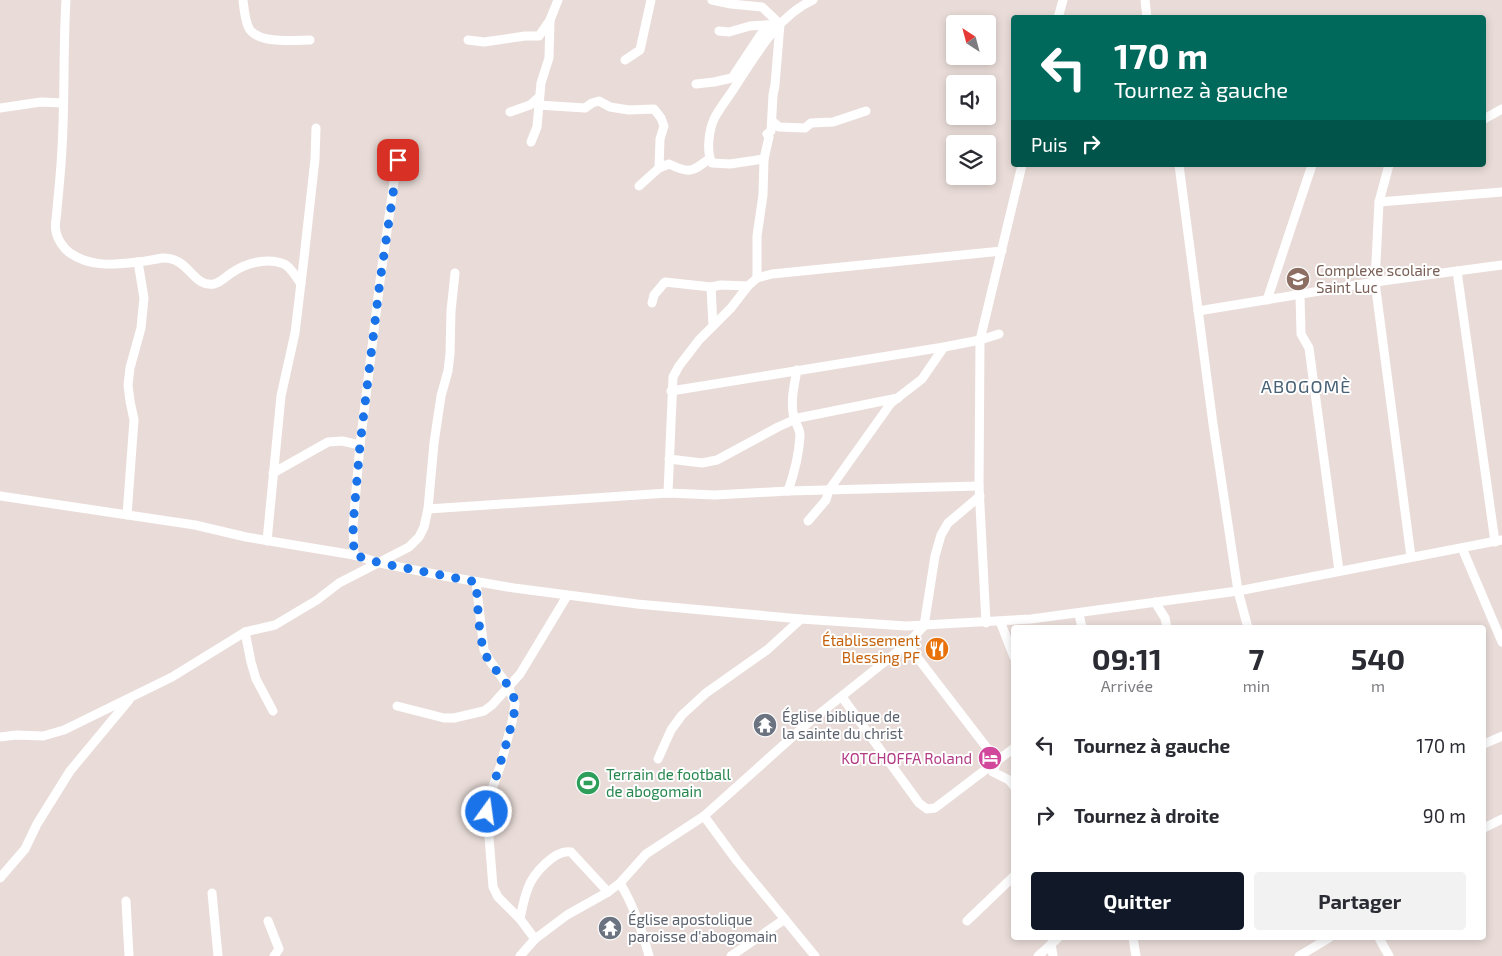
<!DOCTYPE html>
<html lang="fr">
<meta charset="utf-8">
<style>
:root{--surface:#fff;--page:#f2f2f3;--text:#2b2b33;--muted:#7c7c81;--accent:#111827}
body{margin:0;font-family:"Exo 2",sans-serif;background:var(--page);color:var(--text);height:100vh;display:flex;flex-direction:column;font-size:19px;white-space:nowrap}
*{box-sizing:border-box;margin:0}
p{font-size:16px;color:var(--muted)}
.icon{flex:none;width:28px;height:28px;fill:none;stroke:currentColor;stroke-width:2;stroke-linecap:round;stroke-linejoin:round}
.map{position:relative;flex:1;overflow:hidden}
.side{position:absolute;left:1011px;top:625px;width:475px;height:315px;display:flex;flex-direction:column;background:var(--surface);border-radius:5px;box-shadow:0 2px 8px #0003}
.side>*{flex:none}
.guide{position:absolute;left:1011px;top:15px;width:475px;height:152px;border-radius:5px;box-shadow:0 2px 8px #0003;background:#00695c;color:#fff;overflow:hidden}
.needle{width:32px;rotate:324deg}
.tools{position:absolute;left:946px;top:15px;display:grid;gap:10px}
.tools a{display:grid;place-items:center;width:50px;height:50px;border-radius:5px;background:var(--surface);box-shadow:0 2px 8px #0003;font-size:25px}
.pin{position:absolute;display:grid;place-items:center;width:42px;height:42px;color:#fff;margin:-21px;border-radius:10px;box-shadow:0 2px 8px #0006}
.me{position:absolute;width:55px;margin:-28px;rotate:14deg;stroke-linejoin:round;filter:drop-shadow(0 0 4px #0008)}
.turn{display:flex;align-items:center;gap:18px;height:105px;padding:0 20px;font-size:22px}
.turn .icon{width:65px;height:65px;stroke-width:2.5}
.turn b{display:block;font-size:35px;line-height:42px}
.then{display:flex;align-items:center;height:48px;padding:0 20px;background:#0003;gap:10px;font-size:19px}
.eta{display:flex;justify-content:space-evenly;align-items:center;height:85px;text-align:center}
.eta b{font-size:30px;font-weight:700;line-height:35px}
.cta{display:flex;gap:10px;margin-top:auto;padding:10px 20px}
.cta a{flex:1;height:58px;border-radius:5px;background:var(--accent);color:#fff;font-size:20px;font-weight:700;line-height:58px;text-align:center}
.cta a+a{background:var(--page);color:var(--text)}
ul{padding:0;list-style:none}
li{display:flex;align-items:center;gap:15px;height:70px;padding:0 20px}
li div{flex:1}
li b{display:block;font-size:19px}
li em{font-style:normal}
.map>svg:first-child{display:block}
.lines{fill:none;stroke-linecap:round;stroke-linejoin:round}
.minor{stroke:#fff;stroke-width:9}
.route{stroke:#1a73e8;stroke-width:9;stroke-dasharray:0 16.2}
.labels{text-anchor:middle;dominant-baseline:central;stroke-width:4;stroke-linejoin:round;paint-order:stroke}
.education-label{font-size:15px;fill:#785e54;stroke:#fff;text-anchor:start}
.food-label{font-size:15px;fill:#c56008;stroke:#fff;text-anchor:end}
.worship-label{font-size:15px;fill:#5b616d;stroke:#fff;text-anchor:start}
.hotel-label{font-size:15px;fill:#b23c85;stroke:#fff;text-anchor:end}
.leisure-label{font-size:15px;fill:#27864d;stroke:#fff;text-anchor:start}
.quarter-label{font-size:18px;letter-spacing:1px;fill:#496175;stroke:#fff}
</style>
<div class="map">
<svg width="1502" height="956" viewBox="0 0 1502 956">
<rect width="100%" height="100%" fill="#e9dcd8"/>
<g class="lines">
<g class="minor">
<path d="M 66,0 C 63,49 65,99 62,148 C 61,168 59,189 57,209 C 57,216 54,225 56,231 C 57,239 64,249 70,253 C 90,267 114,265 137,262 C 145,262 154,259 163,258 C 189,257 193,288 214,284 C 222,282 226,276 233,272 C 246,263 269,257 284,264 C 291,267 296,277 301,284"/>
<path d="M 243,0 C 244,9 245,23 250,30 C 261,44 295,40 310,40"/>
<path d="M 712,0 L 731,4 L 762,7 L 780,24 L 750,26 L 729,32 L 719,31"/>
<path d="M 1145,0 L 1147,18"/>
<path d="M 1058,18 L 1063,0"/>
<path d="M 468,40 L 484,42 L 525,36 L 539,36 L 550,20 L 558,0"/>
<path d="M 625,60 L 640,50 L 651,0"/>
<path d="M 696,84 L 714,82 L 732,78 L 767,25"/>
<path d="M 538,105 L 585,108 L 592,103 L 599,101 L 610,107 L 629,110 L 654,109 L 661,118 L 664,126 L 660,139 L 659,168 L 669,164 C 690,174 692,172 709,159"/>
<path d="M 0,108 L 41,102 L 63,103"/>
<path d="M 510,112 L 530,105 L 539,97"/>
<path d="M 1484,119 L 1502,109"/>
<path d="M 772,121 L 779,127 L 805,128 L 811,123 L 833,122 L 866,111"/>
<path d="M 531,142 L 537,127 L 541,83 L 549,58 L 550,20"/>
<path d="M 764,159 L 769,137 L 767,134 L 771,131 L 773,95 L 775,85 L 780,24"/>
<path d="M 1179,165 L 1213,424 L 1238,591 L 1248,628"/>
<path d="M 1389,165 L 1379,202 L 1375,282 L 1411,557"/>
<path d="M 639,186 L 659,168"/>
<path d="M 1379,202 L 1502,192"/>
<path d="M 1457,271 L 1495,542"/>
<path d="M 757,278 L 757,236 L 763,195 L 764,159 L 730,164 L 712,163 C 706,152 709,130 714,119 C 719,109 727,99 733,90 C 754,58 777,16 813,0"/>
<path d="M 1300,295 L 1301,334 L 1309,348 L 1339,571"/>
<path d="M 1267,300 L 1312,165"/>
<path d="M 652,303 L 654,295 L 665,282 L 711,287"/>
<path d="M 1198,311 L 1375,282 L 1502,265"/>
<path d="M 713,326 L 711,287 L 721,285 L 748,286"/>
<path d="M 671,391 L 944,347 L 980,340 L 999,334"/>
<path d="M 669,459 L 702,463 L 717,460 L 778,427 L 798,418 L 898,398"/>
<path d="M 273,473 L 328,442 L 342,441 L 360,445"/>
<path d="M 788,491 C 794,474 799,454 800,436 C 800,428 796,425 794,418 C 790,402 794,386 797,370"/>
<path d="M 668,493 L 673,377 L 679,366 L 699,340 L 731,308 L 748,286 L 757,278 L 772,274 L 1002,251"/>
<path d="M 0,496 L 195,525 L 246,537 L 354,555 L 380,563 L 444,576 L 514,588 L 637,604 L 801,619 L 906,626 L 1031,619 L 1238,591 L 1502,540"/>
<path d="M 428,509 L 668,493 L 715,495 L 788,491 L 979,486"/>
<path d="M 127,515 L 134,420 L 130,401 L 128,385 L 130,368 L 141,328 L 144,298 L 138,262"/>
<path d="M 808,521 L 826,500 L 829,490 L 891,403 L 922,379 L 944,347"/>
<path d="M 267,541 L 281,396 L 295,333 L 304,258 L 315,159 L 316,128"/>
<path d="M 1462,548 L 1502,642"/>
<path d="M 354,555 L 353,525 L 360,445 L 380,281 L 397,160"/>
<path d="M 476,582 L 484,650 L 490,661 L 508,686 L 515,704 L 512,722 L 501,764 L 491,792 L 487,812 L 493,887 L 498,897 L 520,919 L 535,939"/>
<path d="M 1155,602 L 1165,618 L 1167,628"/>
<path d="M 1079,614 L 1082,628"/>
<path d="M 1000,621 L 1014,657"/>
<path d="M 986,623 L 979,486 L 980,340 L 1022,165"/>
<path d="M 245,632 L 251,662 L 256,679 L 273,711"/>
<path d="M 907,644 L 997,761"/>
<path d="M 842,697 L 919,803 L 927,809 L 935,808 L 1014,748"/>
<path d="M 397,706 L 444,718 L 454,718 L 484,711 L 492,705 L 520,674 L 567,596"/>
<path d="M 0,737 L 16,735 L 43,736 L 64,730 L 172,677 L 245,632 L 275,625 L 317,600 L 339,583 L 409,547 L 419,537 L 424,527 L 428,509 L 434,443 L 441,396 L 448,371 L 450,354 L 451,311 L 455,273"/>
<path d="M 1484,744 L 1502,736"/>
<path d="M 658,759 L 671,730 L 682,715 L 706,693 L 767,650 L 801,619"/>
<path d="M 997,761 L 993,772 L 1009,780 L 1014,786"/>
<path d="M 704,816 L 737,861 L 815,956"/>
<path d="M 1484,828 L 1502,819"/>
<path d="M 0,878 L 25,849 L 37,824 L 70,771 L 129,700"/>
<path d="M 620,883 C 634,906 642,930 649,956"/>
<path d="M 212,893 L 218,956"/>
<path d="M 126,901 L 129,956"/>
<path d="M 520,919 C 522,909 524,898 528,888 C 533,874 555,849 571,852 L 608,892"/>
<path d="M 268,921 L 279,949 L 274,956"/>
<path d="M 967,921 L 1014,876"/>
<path d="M 1133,938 L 1136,956"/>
<path d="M 1379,938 L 1389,956"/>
<path d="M 1051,944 L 1053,956"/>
<path d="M 520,956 L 535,939 L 567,915 L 608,892 L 620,883 L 646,854 L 704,816 L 808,723 L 907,644 L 924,626 L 935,556 L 941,535 L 948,523 L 980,496"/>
<path d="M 731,956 L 785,919"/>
<path d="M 1038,956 L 1058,938"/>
<path d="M 1299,956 L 1329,938"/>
</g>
</g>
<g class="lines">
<path class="route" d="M 398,160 L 380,281 L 360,445 L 353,525 L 354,555 L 380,563 L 476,582 C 478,603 478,631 484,651 C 491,670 513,683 515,704 C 515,714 511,725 509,734 C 502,760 492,786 487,812"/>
</g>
<defs>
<g id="school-disc" transform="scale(1.25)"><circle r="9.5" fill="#8d6e63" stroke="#fff"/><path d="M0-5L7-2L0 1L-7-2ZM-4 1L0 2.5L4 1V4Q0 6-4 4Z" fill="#fff"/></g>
<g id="restaurant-disc" transform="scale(1.25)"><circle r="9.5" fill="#e8710a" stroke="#fff"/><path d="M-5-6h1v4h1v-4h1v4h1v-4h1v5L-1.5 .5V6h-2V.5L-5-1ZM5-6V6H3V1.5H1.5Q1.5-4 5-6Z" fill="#fff"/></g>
<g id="temple-disc" transform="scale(1.25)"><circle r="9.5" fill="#6b7280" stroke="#fff"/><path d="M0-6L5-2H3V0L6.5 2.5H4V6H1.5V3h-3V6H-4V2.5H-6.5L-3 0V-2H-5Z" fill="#fff"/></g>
<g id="hotel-disc" transform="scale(1.25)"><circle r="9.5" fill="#d1479c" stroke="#fff"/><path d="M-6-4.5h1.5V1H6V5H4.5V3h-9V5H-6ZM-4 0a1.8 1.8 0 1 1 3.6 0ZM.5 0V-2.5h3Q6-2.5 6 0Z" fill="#fff"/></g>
<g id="stadium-disc" transform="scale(1.25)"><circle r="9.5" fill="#2e9e5b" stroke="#fff"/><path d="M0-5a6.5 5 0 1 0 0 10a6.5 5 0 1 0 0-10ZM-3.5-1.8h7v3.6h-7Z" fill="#fff"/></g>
</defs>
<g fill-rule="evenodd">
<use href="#school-disc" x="1298" y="279"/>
<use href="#restaurant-disc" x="937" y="649"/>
<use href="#temple-disc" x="765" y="725"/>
<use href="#hotel-disc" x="990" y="758"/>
<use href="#stadium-disc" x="588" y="783"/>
<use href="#temple-disc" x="610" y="928"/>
</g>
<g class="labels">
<g class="education-label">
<text x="1316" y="270">Complexe scolaire<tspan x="1316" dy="17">Saint Luc</tspan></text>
</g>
<g class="food-label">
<text x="920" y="640">Établissement<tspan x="920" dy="17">Blessing PF</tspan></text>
</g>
<g class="worship-label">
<text x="782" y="716">Église biblique de<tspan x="782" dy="17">la sainte du christ</tspan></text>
<text x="628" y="919">Église apostolique<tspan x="628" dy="17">paroisse d'abogomain</tspan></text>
</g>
<g class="hotel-label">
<text x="972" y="758">KOTCHOFFA Roland</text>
</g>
<g class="leisure-label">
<text x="606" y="774">Terrain de football<tspan x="606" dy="17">de abogomain</tspan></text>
</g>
<g class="quarter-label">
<text x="1306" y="386">ABOGOMÈ</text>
</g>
</g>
</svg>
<div class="tools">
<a><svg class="needle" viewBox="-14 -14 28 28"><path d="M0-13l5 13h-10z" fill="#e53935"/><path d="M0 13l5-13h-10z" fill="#7c7c81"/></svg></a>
<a><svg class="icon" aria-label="sound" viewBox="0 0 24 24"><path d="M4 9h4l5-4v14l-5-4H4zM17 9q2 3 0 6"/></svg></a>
<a><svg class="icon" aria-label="layers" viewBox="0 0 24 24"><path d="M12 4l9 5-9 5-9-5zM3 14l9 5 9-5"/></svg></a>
</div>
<div class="pin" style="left:398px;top:160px;background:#d93025"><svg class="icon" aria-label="arrive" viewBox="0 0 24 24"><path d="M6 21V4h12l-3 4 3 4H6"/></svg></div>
<svg class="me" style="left:487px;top:812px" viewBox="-20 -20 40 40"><circle r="17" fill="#1a73e8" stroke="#fff" stroke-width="3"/><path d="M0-11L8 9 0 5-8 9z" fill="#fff"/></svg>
<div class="guide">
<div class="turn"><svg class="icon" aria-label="left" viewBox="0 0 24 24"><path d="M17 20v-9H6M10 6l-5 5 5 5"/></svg><div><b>170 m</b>Tournez à gauche</div></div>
<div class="then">Puis<svg class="icon" aria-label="right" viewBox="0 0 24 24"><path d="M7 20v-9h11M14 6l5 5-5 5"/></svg></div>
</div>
<section class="side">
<div class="eta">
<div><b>09:11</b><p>Arrivée</p></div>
<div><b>7</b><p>min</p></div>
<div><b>540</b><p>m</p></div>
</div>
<ul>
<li><svg class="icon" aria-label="left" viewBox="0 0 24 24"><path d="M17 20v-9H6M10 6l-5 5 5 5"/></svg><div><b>Tournez à gauche</b></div><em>170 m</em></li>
<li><svg class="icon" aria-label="right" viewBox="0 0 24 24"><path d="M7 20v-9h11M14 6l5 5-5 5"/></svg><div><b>Tournez à droite</b></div><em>90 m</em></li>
</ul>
<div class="cta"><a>Quitter</a><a>Partager</a></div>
</section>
</div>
